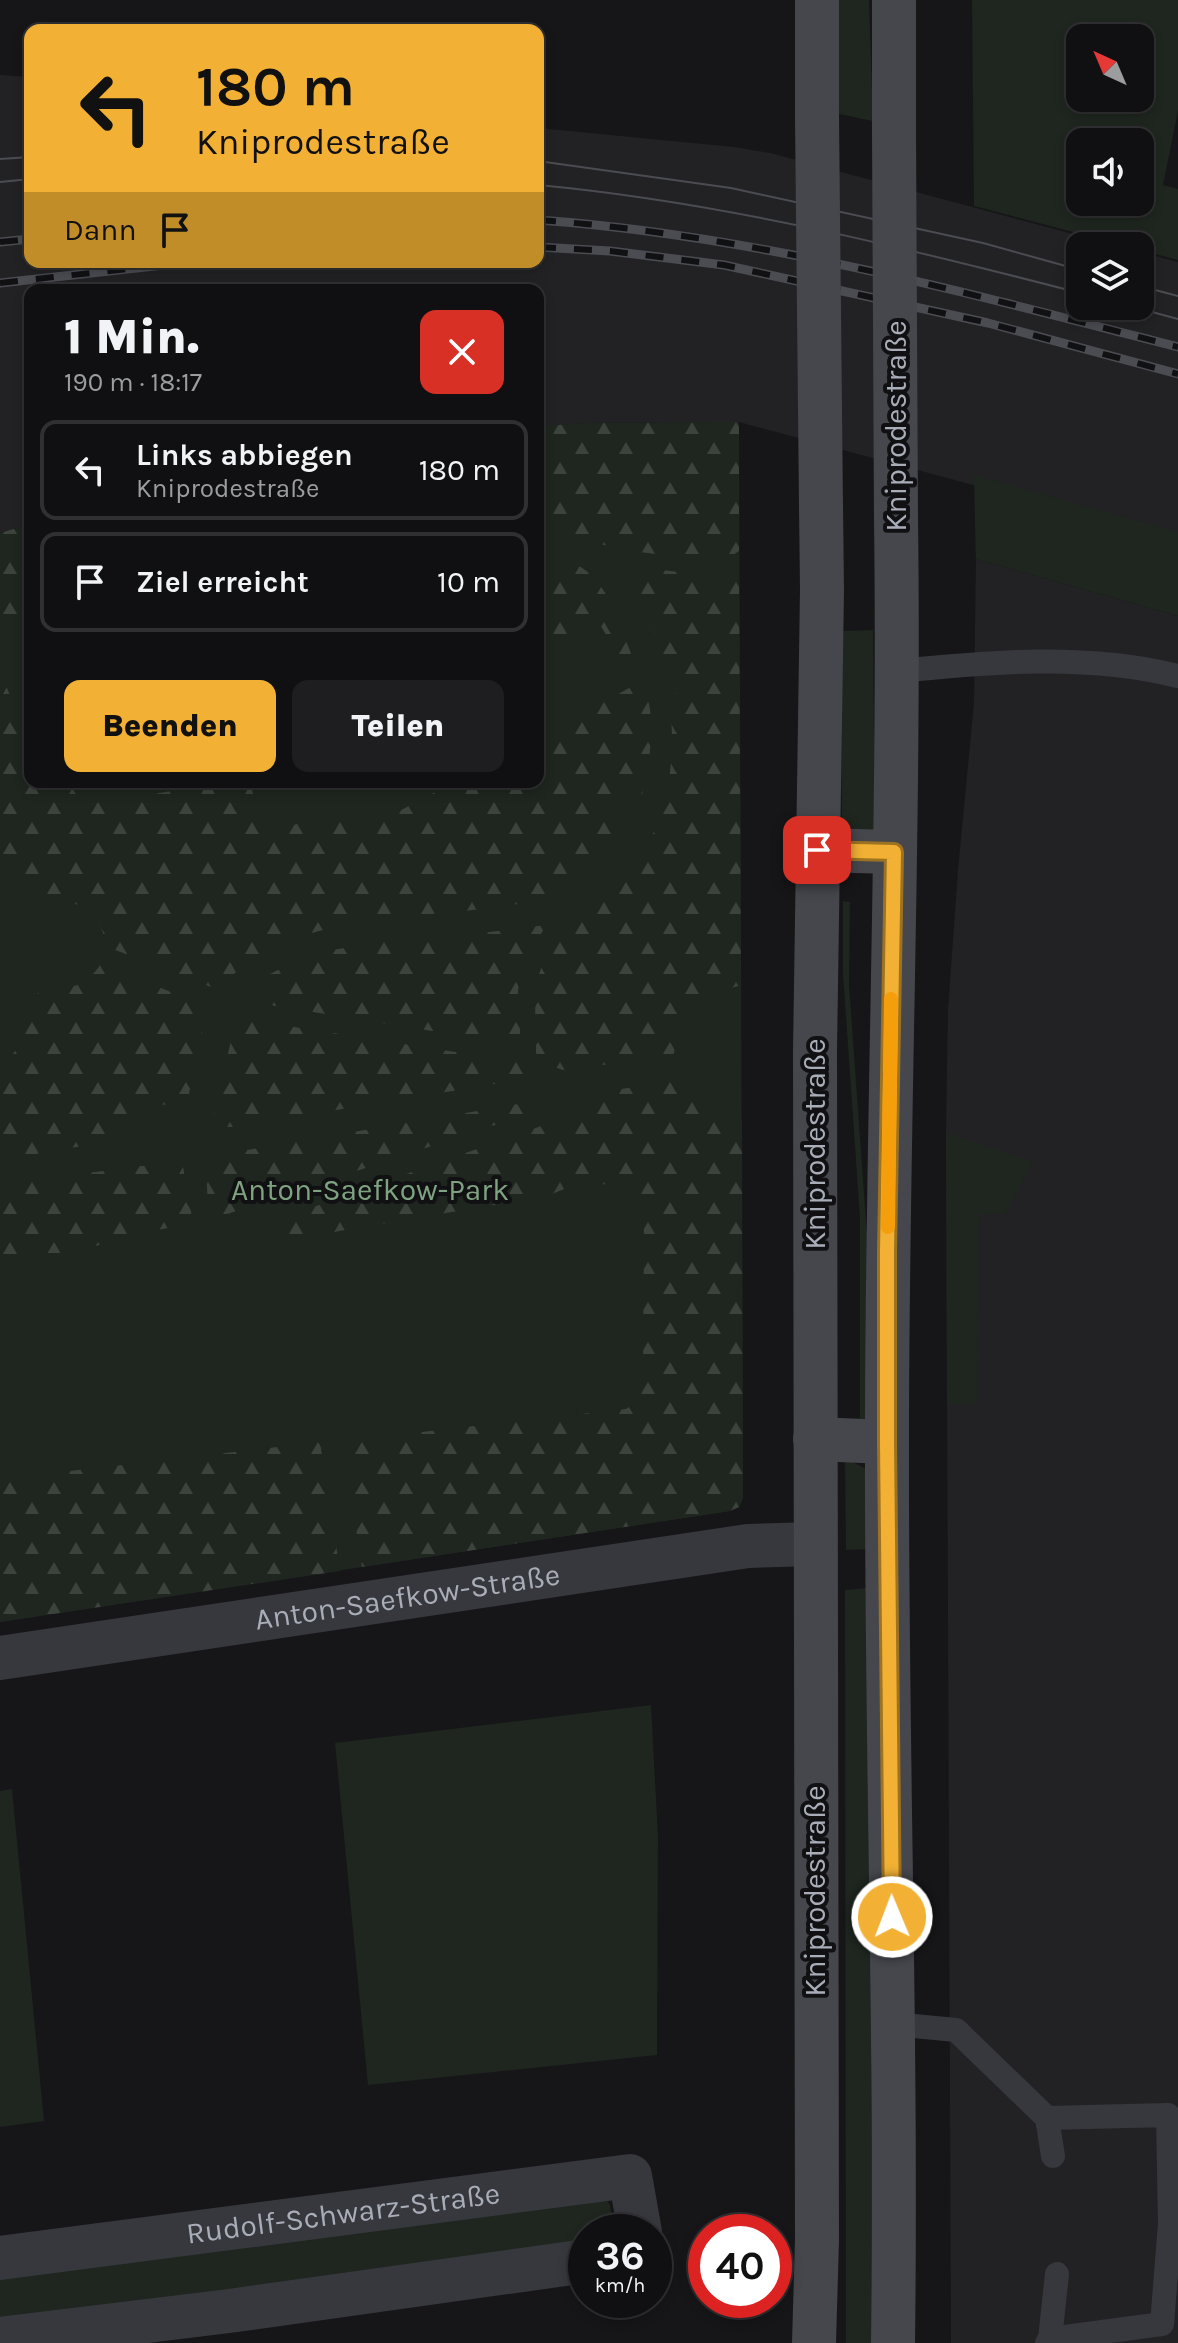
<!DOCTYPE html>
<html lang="de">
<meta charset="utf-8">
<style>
:root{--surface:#101012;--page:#1e1e20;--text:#f1f3f6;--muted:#9c9d9f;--line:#303032;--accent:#f2b134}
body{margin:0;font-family:Karla,sans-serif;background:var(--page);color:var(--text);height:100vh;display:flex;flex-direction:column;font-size:30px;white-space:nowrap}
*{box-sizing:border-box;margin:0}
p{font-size:26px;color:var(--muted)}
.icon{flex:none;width:44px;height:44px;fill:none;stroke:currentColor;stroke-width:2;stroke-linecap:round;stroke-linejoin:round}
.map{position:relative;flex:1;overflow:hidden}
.details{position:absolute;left:24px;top:284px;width:520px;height:504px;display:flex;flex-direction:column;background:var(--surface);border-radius:16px;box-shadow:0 4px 12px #0003,0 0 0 2px var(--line)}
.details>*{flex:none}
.hud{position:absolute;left:24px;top:24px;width:520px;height:244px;border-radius:16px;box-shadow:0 4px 12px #0003,0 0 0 2px var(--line);background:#f2b134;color:#111;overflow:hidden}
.needle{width:52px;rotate:316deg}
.tools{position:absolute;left:1066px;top:24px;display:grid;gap:16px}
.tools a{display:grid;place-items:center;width:88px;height:88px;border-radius:16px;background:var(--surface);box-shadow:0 4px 12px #0003,0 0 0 2px var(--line);font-size:40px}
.speed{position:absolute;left:568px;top:2214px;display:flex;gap:16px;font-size:40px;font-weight:700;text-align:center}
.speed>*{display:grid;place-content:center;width:104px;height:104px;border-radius:50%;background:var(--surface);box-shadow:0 4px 12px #0003,0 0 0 2px var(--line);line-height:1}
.speed small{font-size:20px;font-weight:400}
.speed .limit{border:12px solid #d22;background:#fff;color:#111}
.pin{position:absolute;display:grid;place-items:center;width:68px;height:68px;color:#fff;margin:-34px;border-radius:16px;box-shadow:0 4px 12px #0006}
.me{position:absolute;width:88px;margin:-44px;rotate:359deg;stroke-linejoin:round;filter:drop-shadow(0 0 6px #0008)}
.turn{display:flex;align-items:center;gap:28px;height:168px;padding:0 40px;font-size:36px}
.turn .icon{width:104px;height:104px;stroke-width:2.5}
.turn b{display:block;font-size:56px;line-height:68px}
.then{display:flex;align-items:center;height:76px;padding:0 40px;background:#0003;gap:16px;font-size:30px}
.round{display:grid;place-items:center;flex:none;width:84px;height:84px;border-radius:16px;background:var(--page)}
.summary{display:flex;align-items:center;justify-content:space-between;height:136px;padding:0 40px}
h1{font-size:48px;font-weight:800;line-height:60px}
.cta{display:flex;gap:16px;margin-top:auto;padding:16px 40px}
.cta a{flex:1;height:92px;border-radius:16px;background:var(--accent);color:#111;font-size:32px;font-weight:800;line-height:92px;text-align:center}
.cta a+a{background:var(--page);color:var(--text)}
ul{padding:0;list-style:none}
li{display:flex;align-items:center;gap:24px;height:100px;margin:0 16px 12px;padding:0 24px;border:4px solid var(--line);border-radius:16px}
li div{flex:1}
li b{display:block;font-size:30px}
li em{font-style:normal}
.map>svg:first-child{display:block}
.built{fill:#222225}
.green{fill:#1e261f;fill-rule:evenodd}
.forest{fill:url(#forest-firs)}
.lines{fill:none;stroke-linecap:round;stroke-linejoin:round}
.lane{stroke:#37383d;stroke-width:24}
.street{stroke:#37383d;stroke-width:44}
.secondary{stroke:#45474d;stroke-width:44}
.tram{stroke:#4a4c52;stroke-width:2}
.rail-casing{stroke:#4a4c52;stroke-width:9}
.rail{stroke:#111113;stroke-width:6;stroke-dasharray:18;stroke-linecap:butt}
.secondary-bridge{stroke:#45474d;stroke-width:44}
.route-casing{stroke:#9d7322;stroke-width:20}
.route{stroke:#f2b134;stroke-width:14}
.slow{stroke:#f59e0b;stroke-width:14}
.labels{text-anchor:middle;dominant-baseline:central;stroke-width:8;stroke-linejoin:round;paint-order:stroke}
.street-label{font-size:30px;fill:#a8adb8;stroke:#111113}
.park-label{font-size:30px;fill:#7fa381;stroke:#111113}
</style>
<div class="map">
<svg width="1178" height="2343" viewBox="0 0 1178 2343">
<defs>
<pattern id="forest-firs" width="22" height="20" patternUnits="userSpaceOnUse" patternTransform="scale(2)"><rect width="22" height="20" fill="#1e261f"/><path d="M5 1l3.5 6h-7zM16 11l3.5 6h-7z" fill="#3c433d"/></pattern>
</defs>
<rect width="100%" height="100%" fill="#161618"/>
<g class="built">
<path d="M 0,75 L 30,77 L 30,262 L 538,262 L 538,128 L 734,147 L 770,153 L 1118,246 L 1080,246 L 1080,306 L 1140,306 L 1140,252 L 1178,262 L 1178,540 L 739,422 L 591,423 L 538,426 L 538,290 L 30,290 L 30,524 L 0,533 Z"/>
<path d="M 976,559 L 1178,616 L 1178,2343 L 951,2343 L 946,1133 L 948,1010 L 958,870 L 974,703 Z"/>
</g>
<g class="green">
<path d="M 838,0 L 869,0 L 873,121 L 839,114 Z"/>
<path d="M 972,0 L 1178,0 L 1178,111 L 1163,185 L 1178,189 L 1178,260 L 1140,250 L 1140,246 L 1126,246 L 974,206 ZM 1080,38 L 1140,38 L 1140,98 L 1080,98 ZM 1080,142 L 1140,142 L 1140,202 L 1080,202 Z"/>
<path d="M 739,422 L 743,1498 L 739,1507 L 730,1511 L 0,1622 L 0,533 L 30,524 L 30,782 L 538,782 L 538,426 L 591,423 Z"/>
<path d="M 974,475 L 1178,532 L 1178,616 L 976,559 L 976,566 Z"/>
<path d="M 873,630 L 875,832 L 842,833 L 841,631 Z"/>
<path d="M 843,901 L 850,902 L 849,985 L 867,1235 L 869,1419 L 860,1419 L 860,1218 L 843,973 Z"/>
<path d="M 946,1133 L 1033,1162 L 1005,1214 L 979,1214 L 977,1404 L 947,1404 Z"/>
<path d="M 845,1458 L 866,1469 L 868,1549 L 846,1550 Z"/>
<path d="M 868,1588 L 873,2343 L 846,2343 L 845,1590 Z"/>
<path d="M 651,1705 L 658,1837 L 657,2055 L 368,2085 L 335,1743 Z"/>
<path d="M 12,1789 L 44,2121 L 0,2127 L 0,1791 Z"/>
<path d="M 605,2198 L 610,2205 L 615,2232 L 586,2232 L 586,2251 L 0,2327 L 0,2269 Z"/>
</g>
<g class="forest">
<path d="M 739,422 L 739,551 L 733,555 C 701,556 671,557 640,552 C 605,547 571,536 538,526 L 538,426 L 591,423 Z"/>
<path d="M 30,524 L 30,625 L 0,633 L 0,533 Z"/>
<path d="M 538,553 C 550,556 564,559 575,564 C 609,579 621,630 634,661 L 622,661 L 596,618 L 538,650 Z"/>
<path d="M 662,570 L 739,579 L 741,985 C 702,996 684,1018 673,1056 L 563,1070 L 549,1065 L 536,1053 C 536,1033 533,992 539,974 C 548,950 564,925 583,908 C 595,895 613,887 626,874 C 666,833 677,764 670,708 L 678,707 L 673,665 L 665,665 C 661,653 658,639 652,628 C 642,610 623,597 638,576 Z"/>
<path d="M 0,672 L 22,723 L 30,734 L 30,782 L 67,782 L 84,805 L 228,782 L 249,782 L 267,833 L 346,809 L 358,833 L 454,782 L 538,782 L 538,738 L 642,681 C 658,716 650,759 642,795 L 632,787 L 618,789 L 608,798 L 607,811 L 615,823 L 628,834 C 615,849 602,866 586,878 C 556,900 517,905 481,909 C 412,917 329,919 266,950 C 247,959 233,975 219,990 L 105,946 C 105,927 94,909 75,904 C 67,901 58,901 51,898 C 33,889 16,872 0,861 Z"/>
<path d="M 546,925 C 534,947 518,969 518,996 C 518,1012 522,1025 519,1041 L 502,1042 L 275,1006 L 266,1004 L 261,997 L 263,983 L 270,974 L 310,954 L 378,942 L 441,938 Z"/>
<path d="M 102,962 L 138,979 L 209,1007 L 197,1052 L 185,1115 C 156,1090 124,1111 112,1141 L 0,1160 L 0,1069 C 12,1059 22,1040 28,1026 C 36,1010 30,998 45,985 C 70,993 89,984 102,962 Z"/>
<path d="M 242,1019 L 513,1061 L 523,1064 L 532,1078 L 233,1127 L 222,1127 L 213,1119 L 232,1036 L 236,1023 Z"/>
<path d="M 678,1080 C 693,1107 709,1124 742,1121 L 743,1498 L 739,1507 L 730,1511 L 362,1567 L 342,1441 L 626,1409 L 640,1399 L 643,1385 L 644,1208 C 610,1178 589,1176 548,1196 L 339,1231 L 283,1244 L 276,1233 L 274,1221 L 561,1119 L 590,1094 Z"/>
<path d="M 536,1101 L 537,1108 L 528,1114 L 212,1219 L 208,1216 L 206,1157 Z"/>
<path d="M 182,1161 L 193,1223 L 143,1233 L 129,1240 L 113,1244 L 103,1244 L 70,1253 L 33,1253 L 0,1259 L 0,1184 Z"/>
<path d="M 320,1442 L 340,1571 L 0,1622 L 0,1479 Z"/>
</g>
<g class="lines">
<g class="lane">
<path d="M 898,671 C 990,662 1086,653 1178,676"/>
<path d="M 893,2024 L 956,2030 L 1047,2118 L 1053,2156"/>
<path d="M 1047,2118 L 1168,2115 L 1170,2224 L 1162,2324 L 1050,2339"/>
<path d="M 1047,2343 L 1050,2339 L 1057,2274"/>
</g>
<g class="street">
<path id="s1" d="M 0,1658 L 748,1546 L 814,1544"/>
<path id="s2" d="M 0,2258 L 630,2176 L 640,2232"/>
<path d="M 0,2339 L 229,2311 L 586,2261"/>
</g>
<g class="secondary">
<path d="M 817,0 L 817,117"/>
<path d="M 894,0 L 894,132"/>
<path d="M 817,850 L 894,852"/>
<path d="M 815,1439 L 887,1442"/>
<path d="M 814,2343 L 817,2240 L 815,1051 L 822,589 L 821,506"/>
<path d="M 893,2343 C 897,2041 886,1738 887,1435 C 887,1130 900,824 896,519"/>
</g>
<g class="tram">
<path d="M 0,159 L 30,157"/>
<path d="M 538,161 L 731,188 L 983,243 L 1080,270"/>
<path d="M 0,182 L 30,179"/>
<path d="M 538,185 C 721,202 902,247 1080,293"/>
<path d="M 1140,286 L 1178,296"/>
<path d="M 1130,306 L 1178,319"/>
</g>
<g class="rail-casing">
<g id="rail">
<path d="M 538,220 C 755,235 968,293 1178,347"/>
<path d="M 0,242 L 30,239"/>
<path d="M 538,247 L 610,251 L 724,265 L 988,323 L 1178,374"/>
<path d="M 0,283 L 191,262"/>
</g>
</g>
<use href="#rail" class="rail"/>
<g class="secondary-bridge">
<path d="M 817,117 L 821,506"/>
<path d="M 894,132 L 896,519"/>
</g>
</g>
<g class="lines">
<g class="route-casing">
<path id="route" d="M 817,850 L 894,852 L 887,1252 L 887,1442 L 892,1917"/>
</g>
<use href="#route" class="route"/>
<path class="slow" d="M 888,1227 L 891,999"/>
</g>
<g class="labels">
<g class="street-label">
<text transform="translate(896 426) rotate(-90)">Kniprodestraße</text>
<text transform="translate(815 1144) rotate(-90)">Kniprodestraße</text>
<text stroke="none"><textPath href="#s1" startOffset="412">Anton-Saefkow-Straße</textPath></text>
<text transform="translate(815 1891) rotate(-90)">Kniprodestraße</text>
<text stroke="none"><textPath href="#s2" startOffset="346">Rudolf-Schwarz-Straße</textPath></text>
</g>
<g class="park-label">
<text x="370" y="1190">Anton-Saefkow-Park</text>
</g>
</g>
</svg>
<div class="tools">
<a><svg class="needle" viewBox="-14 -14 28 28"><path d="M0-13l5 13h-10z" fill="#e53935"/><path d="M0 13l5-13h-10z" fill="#9c9d9f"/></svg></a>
<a><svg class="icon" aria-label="sound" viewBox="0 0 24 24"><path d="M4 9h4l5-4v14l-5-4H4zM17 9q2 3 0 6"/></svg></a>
<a><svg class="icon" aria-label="layers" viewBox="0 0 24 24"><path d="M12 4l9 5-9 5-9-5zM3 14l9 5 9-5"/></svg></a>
</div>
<div class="speed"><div>36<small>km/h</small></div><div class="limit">40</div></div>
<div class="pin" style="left:817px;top:850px;background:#d93025"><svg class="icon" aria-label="arrive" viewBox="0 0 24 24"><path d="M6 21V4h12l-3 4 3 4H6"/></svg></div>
<svg class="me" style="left:892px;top:1917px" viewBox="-20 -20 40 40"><circle r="17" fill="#f2b134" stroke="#fff" stroke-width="3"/><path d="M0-11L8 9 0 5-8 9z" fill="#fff"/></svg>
<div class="hud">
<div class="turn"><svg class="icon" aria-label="left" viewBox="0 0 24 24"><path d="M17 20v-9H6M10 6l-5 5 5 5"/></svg><div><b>180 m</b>Kniprodestraße</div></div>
<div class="then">Dann<svg class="icon" aria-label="arrive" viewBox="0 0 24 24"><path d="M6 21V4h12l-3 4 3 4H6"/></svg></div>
</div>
<section class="details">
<div class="summary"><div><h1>1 Min.</h1><p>190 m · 18:17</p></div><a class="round" style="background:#d93025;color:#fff"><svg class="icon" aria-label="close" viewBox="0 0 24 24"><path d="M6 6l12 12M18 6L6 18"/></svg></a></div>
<ul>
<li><svg class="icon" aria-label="left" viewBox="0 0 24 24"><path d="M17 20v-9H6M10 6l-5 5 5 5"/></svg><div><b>Links abbiegen</b><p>Kniprodestraße</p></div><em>180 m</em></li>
<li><svg class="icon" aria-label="arrive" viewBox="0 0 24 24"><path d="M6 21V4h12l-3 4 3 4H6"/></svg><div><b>Ziel erreicht</b></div><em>10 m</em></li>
</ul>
<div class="cta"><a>Beenden</a><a>Teilen</a></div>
</section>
</div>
